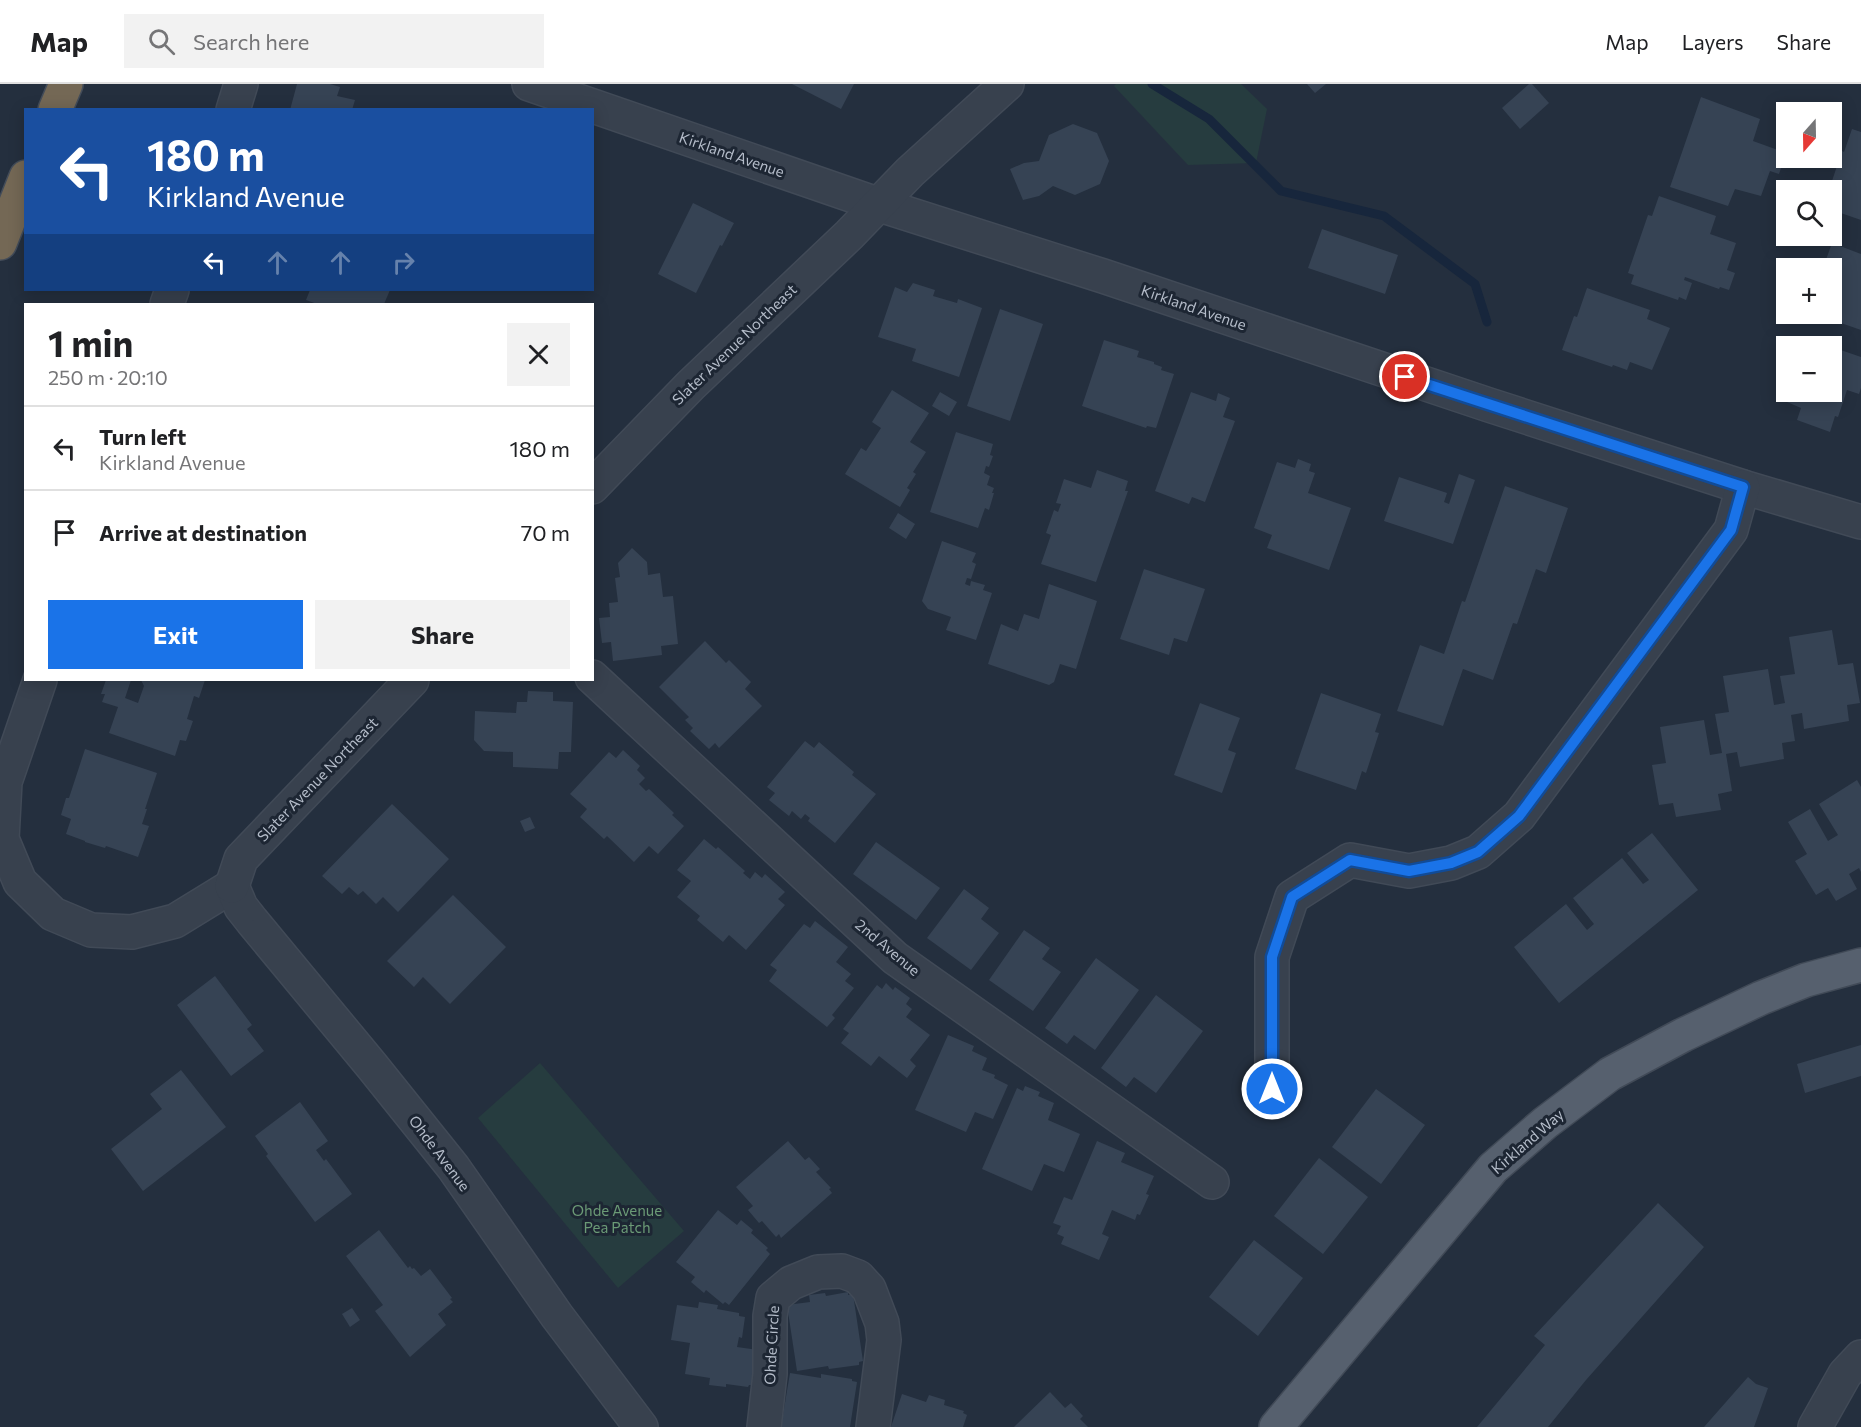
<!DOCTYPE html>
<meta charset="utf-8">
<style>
:root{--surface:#fff;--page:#f2f2f2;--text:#202124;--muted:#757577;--line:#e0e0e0;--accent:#1a73e8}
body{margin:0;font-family:Commissioner,sans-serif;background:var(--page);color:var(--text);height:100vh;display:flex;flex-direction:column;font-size:22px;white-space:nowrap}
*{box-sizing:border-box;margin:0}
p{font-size:20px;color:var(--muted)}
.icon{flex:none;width:33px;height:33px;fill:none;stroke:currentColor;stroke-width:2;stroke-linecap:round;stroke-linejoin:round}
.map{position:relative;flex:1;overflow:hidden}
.details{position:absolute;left:24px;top:219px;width:570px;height:378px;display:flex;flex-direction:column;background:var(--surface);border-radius:0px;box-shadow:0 3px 15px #0003}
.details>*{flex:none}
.banner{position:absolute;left:24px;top:24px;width:570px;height:183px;border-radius:0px;box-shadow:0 3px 15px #0003;background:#1a4fa0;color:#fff;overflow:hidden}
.needle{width:39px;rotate:200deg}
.controls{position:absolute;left:1776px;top:18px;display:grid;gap:12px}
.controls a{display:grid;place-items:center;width:66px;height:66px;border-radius:0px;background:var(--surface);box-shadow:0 3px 15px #0003;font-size:30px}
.pin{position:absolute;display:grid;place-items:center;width:51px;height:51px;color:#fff;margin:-26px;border:3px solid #fff;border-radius:50%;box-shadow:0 2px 6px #0007}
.me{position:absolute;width:66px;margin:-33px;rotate:0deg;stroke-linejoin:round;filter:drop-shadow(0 0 4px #0008)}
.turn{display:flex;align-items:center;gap:21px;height:126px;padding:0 24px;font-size:27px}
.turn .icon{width:78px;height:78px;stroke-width:2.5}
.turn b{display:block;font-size:42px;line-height:51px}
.lanes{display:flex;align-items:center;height:57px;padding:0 24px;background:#0003;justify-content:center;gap:30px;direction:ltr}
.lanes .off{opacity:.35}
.round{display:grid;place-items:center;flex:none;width:63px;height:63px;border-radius:0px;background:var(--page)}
.headline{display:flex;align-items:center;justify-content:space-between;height:102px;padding:0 24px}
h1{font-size:36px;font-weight:700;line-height:45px}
.cta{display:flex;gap:12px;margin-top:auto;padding:12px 24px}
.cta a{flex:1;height:69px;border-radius:0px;background:var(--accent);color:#fff;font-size:24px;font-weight:700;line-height:69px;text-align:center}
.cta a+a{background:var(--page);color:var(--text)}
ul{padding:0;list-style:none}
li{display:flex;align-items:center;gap:18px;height:84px;padding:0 24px;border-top:2px solid var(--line)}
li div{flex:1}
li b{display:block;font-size:22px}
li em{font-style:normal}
header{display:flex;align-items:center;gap:36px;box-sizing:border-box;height:84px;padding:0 30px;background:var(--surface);border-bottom:2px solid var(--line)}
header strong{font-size:28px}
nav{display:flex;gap:33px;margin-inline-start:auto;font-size:21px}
.search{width:420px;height:54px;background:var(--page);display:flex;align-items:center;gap:15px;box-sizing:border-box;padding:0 21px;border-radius:0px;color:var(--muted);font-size:22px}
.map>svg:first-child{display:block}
.green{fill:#263c3f}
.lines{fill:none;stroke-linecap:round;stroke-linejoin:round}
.stream{stroke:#17263c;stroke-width:9}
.building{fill:#364354}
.minor-casing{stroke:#414a57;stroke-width:36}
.major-casing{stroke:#414a57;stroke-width:36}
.highway-casing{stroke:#434c59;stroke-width:36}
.minor{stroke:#38414e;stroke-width:33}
.major{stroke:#56606e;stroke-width:33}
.highway{stroke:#746855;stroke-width:33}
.route-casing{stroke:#114b97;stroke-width:15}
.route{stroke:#1a73e8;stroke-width:10}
.labels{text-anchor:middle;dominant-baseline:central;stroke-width:6;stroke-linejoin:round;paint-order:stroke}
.street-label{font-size:15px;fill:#b4bcc9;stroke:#1d2633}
.park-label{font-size:15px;fill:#6b9a76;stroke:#1d2633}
</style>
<header>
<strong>Map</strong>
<div class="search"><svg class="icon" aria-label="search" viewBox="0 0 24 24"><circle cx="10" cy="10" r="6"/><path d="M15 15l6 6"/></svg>Search here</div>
<nav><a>Map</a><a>Layers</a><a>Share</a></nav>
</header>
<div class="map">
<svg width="1861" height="1343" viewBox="0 0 1861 1343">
<rect width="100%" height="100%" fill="#242f3e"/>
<g class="green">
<path d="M 1116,0 L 1241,0 L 1267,25 L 1256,79 L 1188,81 L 1114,2 Z"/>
<path d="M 540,979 L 684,1147 L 618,1204 L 478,1034 Z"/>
</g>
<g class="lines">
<path class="stream" d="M 1152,0 L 1209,35 L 1281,107 L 1384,132 L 1475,200 L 1487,238"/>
</g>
<g class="building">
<path d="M 297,0 L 330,0 L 340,3 L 337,12 L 355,16 L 352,26 L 290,26 Z"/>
<path d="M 792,0 L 854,0 L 841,25 Z"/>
<path d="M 1307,0 L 1326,0 L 1315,9 Z"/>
<path d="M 1529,0 L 1532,0 L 1549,19 L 1520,45 L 1502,24 Z"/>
<path d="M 1701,13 L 1760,35 L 1753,57 L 1786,69 L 1779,90 L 1770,87 L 1761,112 L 1735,105 L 1728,122 L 1670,103 Z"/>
<path d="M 1073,40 L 1097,49 L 1109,77 L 1100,100 L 1075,111 L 1053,102 L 1039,112 L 1023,116 L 1010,85 L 1024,79 L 1039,77 L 1049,51 Z"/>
<path d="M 1852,45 L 1861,48 L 1861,136 L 1832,126 L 1832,106 L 1829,106 L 1842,67 L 1844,68 Z"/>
<path d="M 1659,112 L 1716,132 L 1710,150 L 1736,159 L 1727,186 L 1735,189 L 1729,206 L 1720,203 L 1719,205 L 1685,193 L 1684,196 L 1692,199 L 1686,216 L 1679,213 L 1678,216 L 1631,200 L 1634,191 L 1628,189 L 1648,131 L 1652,132 Z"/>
<path d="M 693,119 L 734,139 L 722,162 L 720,161 L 696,209 L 658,190 Z"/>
<path d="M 1322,145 L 1398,171 L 1385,210 L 1308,184 Z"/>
<path d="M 1832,159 L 1861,170 L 1861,246 L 1815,230 L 1832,230 L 1832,184 L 1823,184 Z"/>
<path d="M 913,199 L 935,206 L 933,212 L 957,219 L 958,215 L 982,224 L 959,293 L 912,277 L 916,265 L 878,253 L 895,203 L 907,208 Z"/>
<path d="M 1587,204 L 1650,226 L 1647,235 L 1670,244 L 1652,286 L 1630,278 L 1627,286 L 1613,281 L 1612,283 L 1562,266 L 1574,232 L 1577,233 Z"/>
<path d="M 310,206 L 390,206 L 384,220 L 317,220 L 306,216 Z"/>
<path d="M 1000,225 L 1043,240 L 1010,337 L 967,322 Z"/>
<path d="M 1104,256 L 1139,267 L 1137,273 L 1154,278 L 1154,280 L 1162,283 L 1161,286 L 1174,290 L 1156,344 L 1147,342 L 1146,344 L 1082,322 Z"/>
<path d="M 1832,263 L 1861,273 L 1861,304 L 1859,310 L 1847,306 L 1838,333 L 1835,332 L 1830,348 L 1797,336 L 1801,324 L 1787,318 L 1791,308 L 1832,308 Z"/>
<path d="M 892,306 L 929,329 L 910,358 L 926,368 L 913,388 L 916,390 L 907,404 L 910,406 L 900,423 L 845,390 L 861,364 L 866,367 L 881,344 L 872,338 Z"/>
<path d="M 940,308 L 957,318 L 949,332 L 932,322 Z"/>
<path d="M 1191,308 L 1216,317 L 1218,309 L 1230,314 L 1223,333 L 1235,337 L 1205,418 L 1192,413 L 1189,420 L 1155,407 Z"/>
<path d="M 956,348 L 993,360 L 990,371 L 993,372 L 989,383 L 986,382 L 984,389 L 990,392 L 987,401 L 994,404 L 992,409 L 994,409 L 989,426 L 985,424 L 978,444 L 930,428 Z"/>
<path d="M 1298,375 L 1311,380 L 1309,387 L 1315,389 L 1308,409 L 1351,424 L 1329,486 L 1267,464 L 1272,451 L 1254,444 L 1277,378 L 1295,384 Z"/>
<path d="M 1097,386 L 1128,397 L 1125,407 L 1128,407 L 1096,498 L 1041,480 L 1051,451 L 1046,449 L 1054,426 L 1058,428 L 1061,420 L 1056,419 L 1064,395 L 1091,404 Z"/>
<path d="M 1459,390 L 1475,396 L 1453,460 L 1384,437 L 1399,393 L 1447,409 L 1444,418 L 1449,420 Z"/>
<path d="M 1505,402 L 1568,424 L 1546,489 L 1536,485 L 1517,540 L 1513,539 L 1493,596 L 1463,585 L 1443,642 L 1397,627 L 1420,561 L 1444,570 L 1462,517 L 1465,518 Z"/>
<path d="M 898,429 L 915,440 L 906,455 L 889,444 Z"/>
<path d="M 942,457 L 976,469 L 972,478 L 976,480 L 971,495 L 967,494 L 965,500 L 970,502 L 971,497 L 985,501 L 983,506 L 992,509 L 976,556 L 946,546 L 951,533 L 928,525 L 922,517 Z"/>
<path d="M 632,464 L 647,478 L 648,491 L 660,489 L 663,513 L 673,512 L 678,560 L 661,562 L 662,571 L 613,577 L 611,558 L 602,559 L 599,534 L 610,533 L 609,519 L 618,518 L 615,494 L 620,493 L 618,479 Z"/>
<path d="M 1144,485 L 1205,505 L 1187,558 L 1174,554 L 1169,571 L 1120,555 Z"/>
<path d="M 1049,500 L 1097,517 L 1076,585 L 1060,580 L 1054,598 L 1049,601 L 988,580 L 1001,540 L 1018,547 L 1024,530 L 1039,535 Z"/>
<path d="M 1832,546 L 1838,581 L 1853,579 L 1860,619 L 1847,621 L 1849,637 L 1804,645 L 1802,629 L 1791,631 L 1795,657 L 1782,659 L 1784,675 L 1740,683 L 1737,668 L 1726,670 L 1732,707 L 1718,710 L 1721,726 L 1676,733 L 1673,719 L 1659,721 L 1652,681 L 1666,679 L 1660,643 L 1704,636 L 1710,671 L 1722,669 L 1715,630 L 1729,628 L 1723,592 L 1768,585 L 1774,621 L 1785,619 L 1780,592 L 1795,590 L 1789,553 Z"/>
<path d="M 705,557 L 726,579 L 729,576 L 751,598 L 745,605 L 762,622 L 719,664 L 715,659 L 709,665 L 690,647 L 693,644 L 685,636 L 689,633 L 659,603 Z"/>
<path d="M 106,596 L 131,596 L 125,614 L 138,619 L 144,602 L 141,596 L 205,596 L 199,614 L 194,612 L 187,635 L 193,637 L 186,657 L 180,656 L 175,672 L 109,649 L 118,623 L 102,618 L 105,610 L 101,610 Z"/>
<path d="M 528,607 L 553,608 L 553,617 L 573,618 L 571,668 L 559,668 L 558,685 L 513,683 L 513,668 L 484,667 L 474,656 L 475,627 L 516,629 L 517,618 L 527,618 Z"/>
<path d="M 1321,609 L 1381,630 L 1375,648 L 1379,649 L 1366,689 L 1362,687 L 1356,706 L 1295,685 Z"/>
<path d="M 1200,619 L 1240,634 L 1228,666 L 1236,669 L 1222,709 L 1174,691 Z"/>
<path d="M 805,657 L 814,664 L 819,658 L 854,688 L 852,691 L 876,710 L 835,759 L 808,737 L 810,734 L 805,730 L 801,735 L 792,727 L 789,732 L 769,716 L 775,709 L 767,703 Z"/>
<path d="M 85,665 L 157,689 L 145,725 L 147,725 L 142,740 L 149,742 L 138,773 L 106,762 L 105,764 L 85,758 L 85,757 L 66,750 L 71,735 L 61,731 L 66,714 L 69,714 Z"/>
<path d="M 623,666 L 640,682 L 637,686 L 645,694 L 639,700 L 646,707 L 649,705 L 674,729 L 672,731 L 684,742 L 658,770 L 649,762 L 634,778 L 607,752 L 604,755 L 580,733 L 587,725 L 570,710 L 609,668 L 616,674 Z"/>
<path d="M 1857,696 L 1861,703 L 1861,788 L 1859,784 L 1849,790 L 1857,805 L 1836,817 L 1828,804 L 1816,811 L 1795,777 L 1807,770 L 1788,738 L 1810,725 L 1828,757 L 1838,751 L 1819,720 Z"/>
<path d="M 392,720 L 449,775 L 398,828 L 383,813 L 376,820 L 363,807 L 358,811 L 349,803 L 342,810 L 322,792 Z"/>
<path d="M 530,733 L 535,744 L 525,748 L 520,737 Z"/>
<path d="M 1652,749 L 1698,806 L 1559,919 L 1514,863 L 1566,820 L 1587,846 L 1594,840 L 1573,814 L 1622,774 L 1643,800 L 1649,796 L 1627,769 Z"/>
<path d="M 704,755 L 716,765 L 718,763 L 745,787 L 743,789 L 750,795 L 755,788 L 762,794 L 765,790 L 785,808 L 778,815 L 785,821 L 746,866 L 729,851 L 723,858 L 697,836 L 700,832 L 677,813 L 691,797 L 677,786 Z"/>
<path d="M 876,758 L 940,804 L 916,836 L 853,790 Z"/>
<path d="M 964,805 L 989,824 L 981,835 L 999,849 L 971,886 L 927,854 Z"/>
<path d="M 453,811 L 506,863 L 450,920 L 423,893 L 414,903 L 387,877 Z"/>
<path d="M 815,837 L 848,863 L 836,878 L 851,890 L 845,897 L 854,904 L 832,931 L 835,934 L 827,943 L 769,897 L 777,886 L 770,881 L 804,840 L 810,844 Z"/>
<path d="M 1024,846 L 1050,864 L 1042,875 L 1061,888 L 1033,927 L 989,896 Z"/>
<path d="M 1096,874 L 1139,906 L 1095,966 L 1074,951 L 1067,960 L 1045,944 Z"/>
<path d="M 215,892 L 252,941 L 247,945 L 264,967 L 231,992 L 177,921 Z"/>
<path d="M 886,899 L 893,906 L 895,903 L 910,914 L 906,920 L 912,925 L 906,933 L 930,951 L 910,976 L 916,982 L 907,994 L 879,972 L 871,982 L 841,959 L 849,949 L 843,945 L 877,901 L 882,905 Z"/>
<path d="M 1156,911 L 1203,947 L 1156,1009 L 1134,993 L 1126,1003 L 1101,984 Z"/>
<path d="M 948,951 L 974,962 L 972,967 L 987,974 L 982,986 L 995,991 L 994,994 L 1008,1001 L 993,1035 L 975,1028 L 966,1048 L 915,1026 Z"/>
<path d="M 1861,961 L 1861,992 L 1805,1009 L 1797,980 Z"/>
<path d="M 181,986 L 226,1043 L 143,1107 L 111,1065 L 162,1025 L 150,1010 Z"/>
<path d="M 1025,1002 L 1040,1008 L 1038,1012 L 1054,1019 L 1048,1036 L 1080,1050 L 1064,1088 L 1044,1080 L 1032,1107 L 982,1085 L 1017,1004 L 1023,1007 Z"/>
<path d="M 1376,1005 L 1425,1041 L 1381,1100 L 1332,1063 Z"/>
<path d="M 300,1018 L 328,1057 L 316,1066 L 324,1077 L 326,1075 L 352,1110 L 315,1138 L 266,1072 L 268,1070 L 255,1052 Z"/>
<path d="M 788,1057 L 805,1076 L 809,1073 L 820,1085 L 816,1088 L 831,1104 L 829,1105 L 832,1109 L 781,1154 L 779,1150 L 776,1153 L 762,1137 L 759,1139 L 748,1126 L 753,1122 L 736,1103 Z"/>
<path d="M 1097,1057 L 1125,1069 L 1121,1078 L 1154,1092 L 1146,1110 L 1149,1111 L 1140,1131 L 1137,1130 L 1135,1136 L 1112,1126 L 1102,1150 L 1109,1153 L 1099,1176 L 1061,1160 L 1064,1153 L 1057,1150 L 1061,1142 L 1053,1139 L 1064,1113 L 1072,1116 Z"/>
<path d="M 1319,1074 L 1368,1113 L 1323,1170 L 1274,1132 Z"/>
<path d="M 1658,1119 L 1704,1163 L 1586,1296 L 1548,1343 L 1477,1343 L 1545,1261 L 1534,1252 Z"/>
<path d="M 718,1126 L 737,1141 L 741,1136 L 753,1146 L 751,1149 L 768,1164 L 766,1166 L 770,1170 L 729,1221 L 725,1218 L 723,1220 L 706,1206 L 704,1209 L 691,1198 L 695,1193 L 676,1178 Z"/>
<path d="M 379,1146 L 408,1184 L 410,1182 L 412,1185 L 414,1184 L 421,1192 L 430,1185 L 452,1214 L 450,1215 L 453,1218 L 438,1230 L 446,1241 L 410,1273 L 375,1227 L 383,1221 L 346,1172 Z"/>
<path d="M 1254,1156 L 1303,1194 L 1258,1252 L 1209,1213 Z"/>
<path d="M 848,1208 L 848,1211 L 853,1210 L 863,1277 L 859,1278 L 859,1281 L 829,1285 L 828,1282 L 797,1287 L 787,1221 L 810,1218 L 809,1211 L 825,1209 L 826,1212 Z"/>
<path d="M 699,1218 L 718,1221 L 717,1225 L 739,1229 L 739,1232 L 745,1233 L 742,1254 L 739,1253 L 737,1263 L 758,1266 L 752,1301 L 749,1301 L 748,1303 L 726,1300 L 726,1303 L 709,1301 L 710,1294 L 685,1290 L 690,1259 L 671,1256 L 677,1221 L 698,1224 Z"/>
<path d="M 352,1224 L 360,1236 L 350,1243 L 342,1230 Z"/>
<path d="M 790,1289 L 821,1294 L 821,1290 L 852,1295 L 852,1297 L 857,1298 L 850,1343 L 781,1343 Z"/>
<path d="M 1748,1293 L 1756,1300 L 1768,1304 L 1754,1343 L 1704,1343 Z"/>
<path d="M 1050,1308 L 1065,1324 L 1071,1319 L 1083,1332 L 1080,1335 L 1088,1343 L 1014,1343 Z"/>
<path d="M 902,1310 L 926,1318 L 929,1311 L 945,1316 L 944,1321 L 964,1327 L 963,1329 L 967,1331 L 963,1343 L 891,1343 Z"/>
</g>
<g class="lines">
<g class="minor-casing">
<g id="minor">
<path d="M 529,0 L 877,120 L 1103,192 L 1489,321 L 1743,403 L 1861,438"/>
<path d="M 233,26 L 241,0"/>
<path d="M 167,220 L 172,206"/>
<path d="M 592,403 L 691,301 L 849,151 L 910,88 L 1007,0"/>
<path d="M 592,593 L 895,874 L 1212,1098"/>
<path d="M 40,596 L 5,698 L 2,755 L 20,798 L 53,830 L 91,846 L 132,848 L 175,837 L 232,802"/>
<path d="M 232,802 L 241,823 L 252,837 L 372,982 L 453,1083 L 557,1232 L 641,1343"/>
<path d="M 232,802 L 241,775 L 412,596"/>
<path d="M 1272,1005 L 1272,873 L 1292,813 L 1350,776 L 1409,787 L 1451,779 L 1478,768 L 1519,732 L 1731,446 L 1743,403"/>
<path d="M 764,1343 L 770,1290 L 770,1232 L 773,1214 L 791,1199 L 818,1188 L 842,1187 L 858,1193 L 869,1205 L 882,1239 L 884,1256 L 873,1343"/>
<path d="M 1815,1343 L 1845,1290 L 1861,1273"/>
</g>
</g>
<g class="major-casing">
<path id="major" d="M 1276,1343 L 1493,1084 L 1545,1039 L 1610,990 L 1683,951 L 1761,914 L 1806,896 L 1861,881"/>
</g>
<g class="highway-casing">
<g id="highway">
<path d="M 55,26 L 66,0"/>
<path d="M 0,159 L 26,93"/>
</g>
</g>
<use href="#minor" class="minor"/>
<use href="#major" class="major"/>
<use href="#highway" class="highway"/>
</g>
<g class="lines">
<g class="route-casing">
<path id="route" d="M 1272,1005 L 1272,873 L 1292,813 L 1350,776 L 1409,787 L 1451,779 L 1478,768 L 1519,732 L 1731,446 L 1743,403 L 1405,293"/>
</g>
<use href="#route" class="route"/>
</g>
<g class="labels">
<g class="street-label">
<text transform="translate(732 70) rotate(19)">Kirkland Avenue</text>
<text transform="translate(1194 223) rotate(19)">Kirkland Avenue</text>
<text transform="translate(734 260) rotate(-44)">Slater Avenue Northeast</text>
<text transform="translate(317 695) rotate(-46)">Slater Avenue Northeast</text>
<text transform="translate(888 863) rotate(40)">2nd Avenue</text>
<text transform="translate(1527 1057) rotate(-41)">Kirkland Way</text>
<text transform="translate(440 1069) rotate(53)">Ohde Avenue</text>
<text transform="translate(771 1261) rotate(-87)">Ohde Circle</text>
</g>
<g class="park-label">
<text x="617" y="1126">Ohde Avenue<tspan x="617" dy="17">Pea Patch</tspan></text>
</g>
</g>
</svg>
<div class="controls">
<a><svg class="needle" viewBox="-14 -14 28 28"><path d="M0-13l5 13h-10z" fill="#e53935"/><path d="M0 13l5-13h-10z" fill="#757577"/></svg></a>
<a><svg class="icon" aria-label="search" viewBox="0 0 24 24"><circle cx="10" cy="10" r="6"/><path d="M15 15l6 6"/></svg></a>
<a>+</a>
<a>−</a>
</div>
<div class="pin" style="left:1405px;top:293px;background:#d93025"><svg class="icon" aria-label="arrive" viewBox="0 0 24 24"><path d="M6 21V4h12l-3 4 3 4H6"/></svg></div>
<svg class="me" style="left:1272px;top:1005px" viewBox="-20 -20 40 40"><circle r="17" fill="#1a73e8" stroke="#fff" stroke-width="3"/><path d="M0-11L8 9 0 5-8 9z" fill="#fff"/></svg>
<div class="banner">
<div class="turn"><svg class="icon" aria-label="left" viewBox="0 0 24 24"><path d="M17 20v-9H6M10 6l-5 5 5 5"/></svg><div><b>180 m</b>Kirkland Avenue</div></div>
<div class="lanes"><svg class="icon" aria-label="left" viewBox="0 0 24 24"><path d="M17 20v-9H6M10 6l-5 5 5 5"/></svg><svg class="icon off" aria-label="ahead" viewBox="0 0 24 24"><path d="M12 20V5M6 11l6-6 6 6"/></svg><svg class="icon off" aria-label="ahead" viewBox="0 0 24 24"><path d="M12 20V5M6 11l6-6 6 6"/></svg><svg class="icon off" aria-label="right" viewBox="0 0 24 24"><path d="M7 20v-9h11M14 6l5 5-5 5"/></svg></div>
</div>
<section class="details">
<div class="headline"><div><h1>1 min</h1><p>250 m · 20:10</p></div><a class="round"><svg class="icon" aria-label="close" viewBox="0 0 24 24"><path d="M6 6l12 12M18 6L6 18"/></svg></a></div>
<ul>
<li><svg class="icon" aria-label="left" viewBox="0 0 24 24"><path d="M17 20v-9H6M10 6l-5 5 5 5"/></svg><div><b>Turn left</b><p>Kirkland Avenue</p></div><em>180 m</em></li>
<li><svg class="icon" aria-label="arrive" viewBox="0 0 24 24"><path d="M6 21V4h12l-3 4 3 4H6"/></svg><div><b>Arrive at destination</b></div><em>70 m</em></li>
</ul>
<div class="cta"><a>Exit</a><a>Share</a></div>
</section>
</div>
